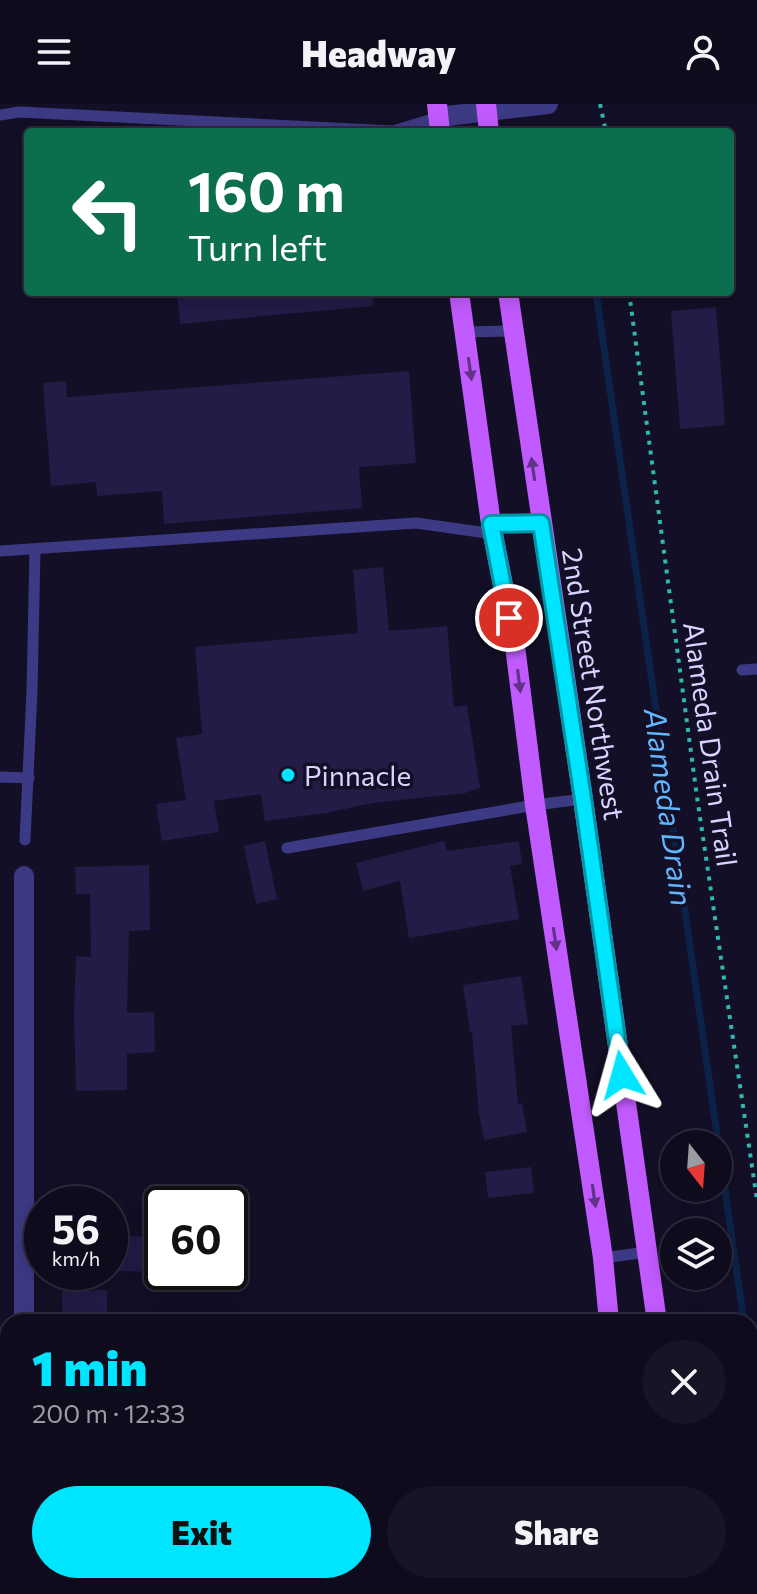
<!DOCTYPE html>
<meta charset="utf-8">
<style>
:root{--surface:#0e0b1c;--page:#171425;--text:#f1f3f6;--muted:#9b9ba3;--line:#2e2b3b;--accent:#00e5ff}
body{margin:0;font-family:Commissioner,sans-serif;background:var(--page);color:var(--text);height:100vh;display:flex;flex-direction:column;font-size:30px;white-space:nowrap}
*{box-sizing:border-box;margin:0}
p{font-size:26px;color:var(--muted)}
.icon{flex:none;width:44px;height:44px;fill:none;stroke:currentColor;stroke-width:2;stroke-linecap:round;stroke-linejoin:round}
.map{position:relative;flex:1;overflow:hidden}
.side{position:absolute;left:0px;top:1210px;width:758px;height:280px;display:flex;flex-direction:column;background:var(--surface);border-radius:24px 24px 0 0;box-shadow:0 4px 20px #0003,0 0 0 2px var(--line)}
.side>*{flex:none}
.hud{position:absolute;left:24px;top:24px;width:710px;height:168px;border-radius:8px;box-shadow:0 4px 20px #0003,0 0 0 2px var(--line);background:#0b6e4f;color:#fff;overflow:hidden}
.needle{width:52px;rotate:163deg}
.buttons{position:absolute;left:660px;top:1026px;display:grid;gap:16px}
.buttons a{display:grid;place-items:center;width:72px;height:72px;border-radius:50%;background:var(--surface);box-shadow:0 4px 20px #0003,0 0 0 2px var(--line);font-size:40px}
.speed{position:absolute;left:24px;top:1082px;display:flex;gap:16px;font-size:40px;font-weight:700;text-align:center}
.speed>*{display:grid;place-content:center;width:104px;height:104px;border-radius:50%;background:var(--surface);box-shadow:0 4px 20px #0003,0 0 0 2px var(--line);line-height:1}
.speed small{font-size:20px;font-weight:400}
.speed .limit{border:4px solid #111;border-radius:12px;background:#fff;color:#111}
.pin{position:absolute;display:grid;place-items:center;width:68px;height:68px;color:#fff;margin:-34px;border:4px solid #fff;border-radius:50%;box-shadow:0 2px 8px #0007}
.me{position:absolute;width:88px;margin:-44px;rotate:352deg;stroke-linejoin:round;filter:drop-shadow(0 0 6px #0008)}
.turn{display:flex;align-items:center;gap:28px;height:168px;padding:0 32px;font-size:36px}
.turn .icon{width:104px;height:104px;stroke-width:2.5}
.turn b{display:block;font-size:56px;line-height:68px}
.round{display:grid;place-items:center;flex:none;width:84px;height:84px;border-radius:42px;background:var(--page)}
.head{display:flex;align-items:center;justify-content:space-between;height:136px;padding:0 32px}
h1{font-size:48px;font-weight:800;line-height:60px;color:var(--accent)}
.primary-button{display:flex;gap:16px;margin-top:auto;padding:16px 32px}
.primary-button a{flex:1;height:92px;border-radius:48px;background:var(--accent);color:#111;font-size:32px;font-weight:800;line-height:92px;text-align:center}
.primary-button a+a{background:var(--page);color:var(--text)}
header{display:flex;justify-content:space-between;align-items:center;height:104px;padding:0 32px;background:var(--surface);font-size:36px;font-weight:800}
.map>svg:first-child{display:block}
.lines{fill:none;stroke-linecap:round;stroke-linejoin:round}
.stream{stroke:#0c2248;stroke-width:7}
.building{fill:#241b47}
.path{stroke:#2fb8b0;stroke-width:4;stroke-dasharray:4 6;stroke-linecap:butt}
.service{stroke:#3d3a85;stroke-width:11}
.minor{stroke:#3d3a85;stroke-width:20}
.primary{stroke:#c25bff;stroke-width:20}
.oneway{fill:#623188}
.route-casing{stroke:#0095a6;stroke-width:20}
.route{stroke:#00e5ff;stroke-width:14}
.poi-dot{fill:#00e5ff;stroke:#130f26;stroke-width:3}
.labels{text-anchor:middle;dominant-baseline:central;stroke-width:7;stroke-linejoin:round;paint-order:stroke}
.street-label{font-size:28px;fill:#d9d4ff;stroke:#130f26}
.poi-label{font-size:28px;fill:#d9d4ff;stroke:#130f26;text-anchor:start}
.water-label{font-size:30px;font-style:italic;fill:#62b6ff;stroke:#130f26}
</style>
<header><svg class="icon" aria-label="menu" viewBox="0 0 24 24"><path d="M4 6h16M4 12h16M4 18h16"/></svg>Headway<svg class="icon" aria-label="person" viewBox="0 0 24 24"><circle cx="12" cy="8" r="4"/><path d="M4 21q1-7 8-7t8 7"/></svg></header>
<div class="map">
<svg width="757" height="1490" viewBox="0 0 757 1490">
<rect width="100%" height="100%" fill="#130f26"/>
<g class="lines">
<g class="stream">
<path d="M 596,188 L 744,1218"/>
<path d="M 750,1257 L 757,1306"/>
</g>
</g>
<g class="building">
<path d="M 177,188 L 373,188 L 373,202 L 180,220 Z"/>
<path d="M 716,203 L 725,321 L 680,325 L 671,207 Z"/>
<path d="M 409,267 L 416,359 L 359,363 L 362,404 L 164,420 L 162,387 L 97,392 L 96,378 L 51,382 L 43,279 L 66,277 L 67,293 Z"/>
<path d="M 383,463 L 389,527 L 447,522 L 454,603 L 467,601 L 480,684 L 465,689 L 373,699 L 326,709 L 265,717 L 261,690 L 214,697 L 219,728 L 162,737 L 156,700 L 186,696 L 176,634 L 202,630 L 195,543 L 358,529 L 353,466 Z"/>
<path d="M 265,737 L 277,795 L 256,800 L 244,742 Z"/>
<path d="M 444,737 L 447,747 L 519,737 L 522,760 L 510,762 L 519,815 L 409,834 L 400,777 L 363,787 L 356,759 Z"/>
<path d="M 149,761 L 150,826 L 129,827 L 127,909 L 154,908 L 155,948 L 127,950 L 127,986 L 76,987 L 74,911 L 76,852 L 91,853 L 90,790 L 76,790 L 75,763 Z"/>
<path d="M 521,872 L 528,920 L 511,922 L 518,1000 L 522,999 L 527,1028 L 484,1036 L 479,1010 L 472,928 L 470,928 L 463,881 Z"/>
<path d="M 531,1063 L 534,1089 L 488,1094 L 485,1068 Z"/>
<path d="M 110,1132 L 162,1133 L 162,1168 L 110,1167 Z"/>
<path d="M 107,1186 L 107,1214 L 62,1214 L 62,1187 Z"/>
</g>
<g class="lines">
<g class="path">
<path d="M 600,0 L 606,28"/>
<path d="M 629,188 L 697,693 L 757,1096"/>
</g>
<g class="service">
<path d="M 0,11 L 19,8 L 393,27 L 439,13"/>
<path d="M 465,228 L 513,227"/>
<path d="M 491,420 L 541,419"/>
<path d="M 0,447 L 416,419 L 494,430"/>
<path d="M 742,566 L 757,565"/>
<path d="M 0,673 L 29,674"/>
<path d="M 25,736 L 32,587 L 35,446"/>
<path d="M 287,744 L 535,701 L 583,695"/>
<path d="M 603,1154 L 647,1148"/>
</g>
<g class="minor">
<path d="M 439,13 L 548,0"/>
<path d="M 24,772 L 24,1218"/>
<path d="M 0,1294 L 8,1295"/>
<path d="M 184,1482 L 186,1490"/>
</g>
<g class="primary">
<path d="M 437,0 L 440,28"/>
<path d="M 486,0 L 489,28"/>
<path d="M 459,188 L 491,420 L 515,542 L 535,701 L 603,1154 L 609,1218"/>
<path d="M 508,188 L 583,695 L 657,1218"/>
<path d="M 651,1482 L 653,1490"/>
<path d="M 714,1482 L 716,1490"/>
</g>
</g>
<defs><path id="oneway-solid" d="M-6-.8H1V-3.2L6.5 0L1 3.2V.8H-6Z" transform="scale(2)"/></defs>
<g class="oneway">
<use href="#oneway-solid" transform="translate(470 265) rotate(82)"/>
<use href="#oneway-solid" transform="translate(533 365) rotate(-98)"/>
<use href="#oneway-solid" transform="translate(519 577) rotate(83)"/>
<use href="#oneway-solid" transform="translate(555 835) rotate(82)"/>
<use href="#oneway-solid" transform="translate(594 1092) rotate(82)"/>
</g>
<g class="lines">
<g class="route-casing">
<path id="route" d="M 509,514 L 491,420 L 541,419 L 583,695 L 622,971"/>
</g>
<use href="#route" class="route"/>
</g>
<circle class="poi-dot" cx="288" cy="671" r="8"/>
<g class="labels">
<g class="street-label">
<text transform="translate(594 580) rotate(81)">2nd Street Northwest</text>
<text transform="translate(711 640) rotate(82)">Alameda Drain Trail</text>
</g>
<g class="poi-label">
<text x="304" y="671">Pinnacle</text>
</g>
<g class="water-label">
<text transform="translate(670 703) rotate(82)">Alameda Drain</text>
</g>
</g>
</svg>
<div class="buttons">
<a><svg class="needle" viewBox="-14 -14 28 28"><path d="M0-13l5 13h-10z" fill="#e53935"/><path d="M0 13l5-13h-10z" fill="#9b9ba3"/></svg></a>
<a><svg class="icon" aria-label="layers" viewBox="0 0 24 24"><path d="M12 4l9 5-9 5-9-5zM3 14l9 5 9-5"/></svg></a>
</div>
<div class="speed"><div>56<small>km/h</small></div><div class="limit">60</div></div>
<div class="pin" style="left:509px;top:514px;background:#d93025"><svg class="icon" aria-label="arrive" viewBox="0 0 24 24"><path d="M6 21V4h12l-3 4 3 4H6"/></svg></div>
<svg class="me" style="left:622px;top:971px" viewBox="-20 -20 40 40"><path d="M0-17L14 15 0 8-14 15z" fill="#00e5ff" stroke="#fff" stroke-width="4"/></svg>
<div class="hud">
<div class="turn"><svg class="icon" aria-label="left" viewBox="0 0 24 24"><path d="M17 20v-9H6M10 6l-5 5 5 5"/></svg><div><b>160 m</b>Turn left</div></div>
</div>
<section class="side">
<div class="head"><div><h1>1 min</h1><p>200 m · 12:33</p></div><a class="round"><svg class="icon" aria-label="close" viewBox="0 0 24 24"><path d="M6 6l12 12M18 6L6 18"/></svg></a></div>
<div class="primary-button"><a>Exit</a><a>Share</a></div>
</section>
</div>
